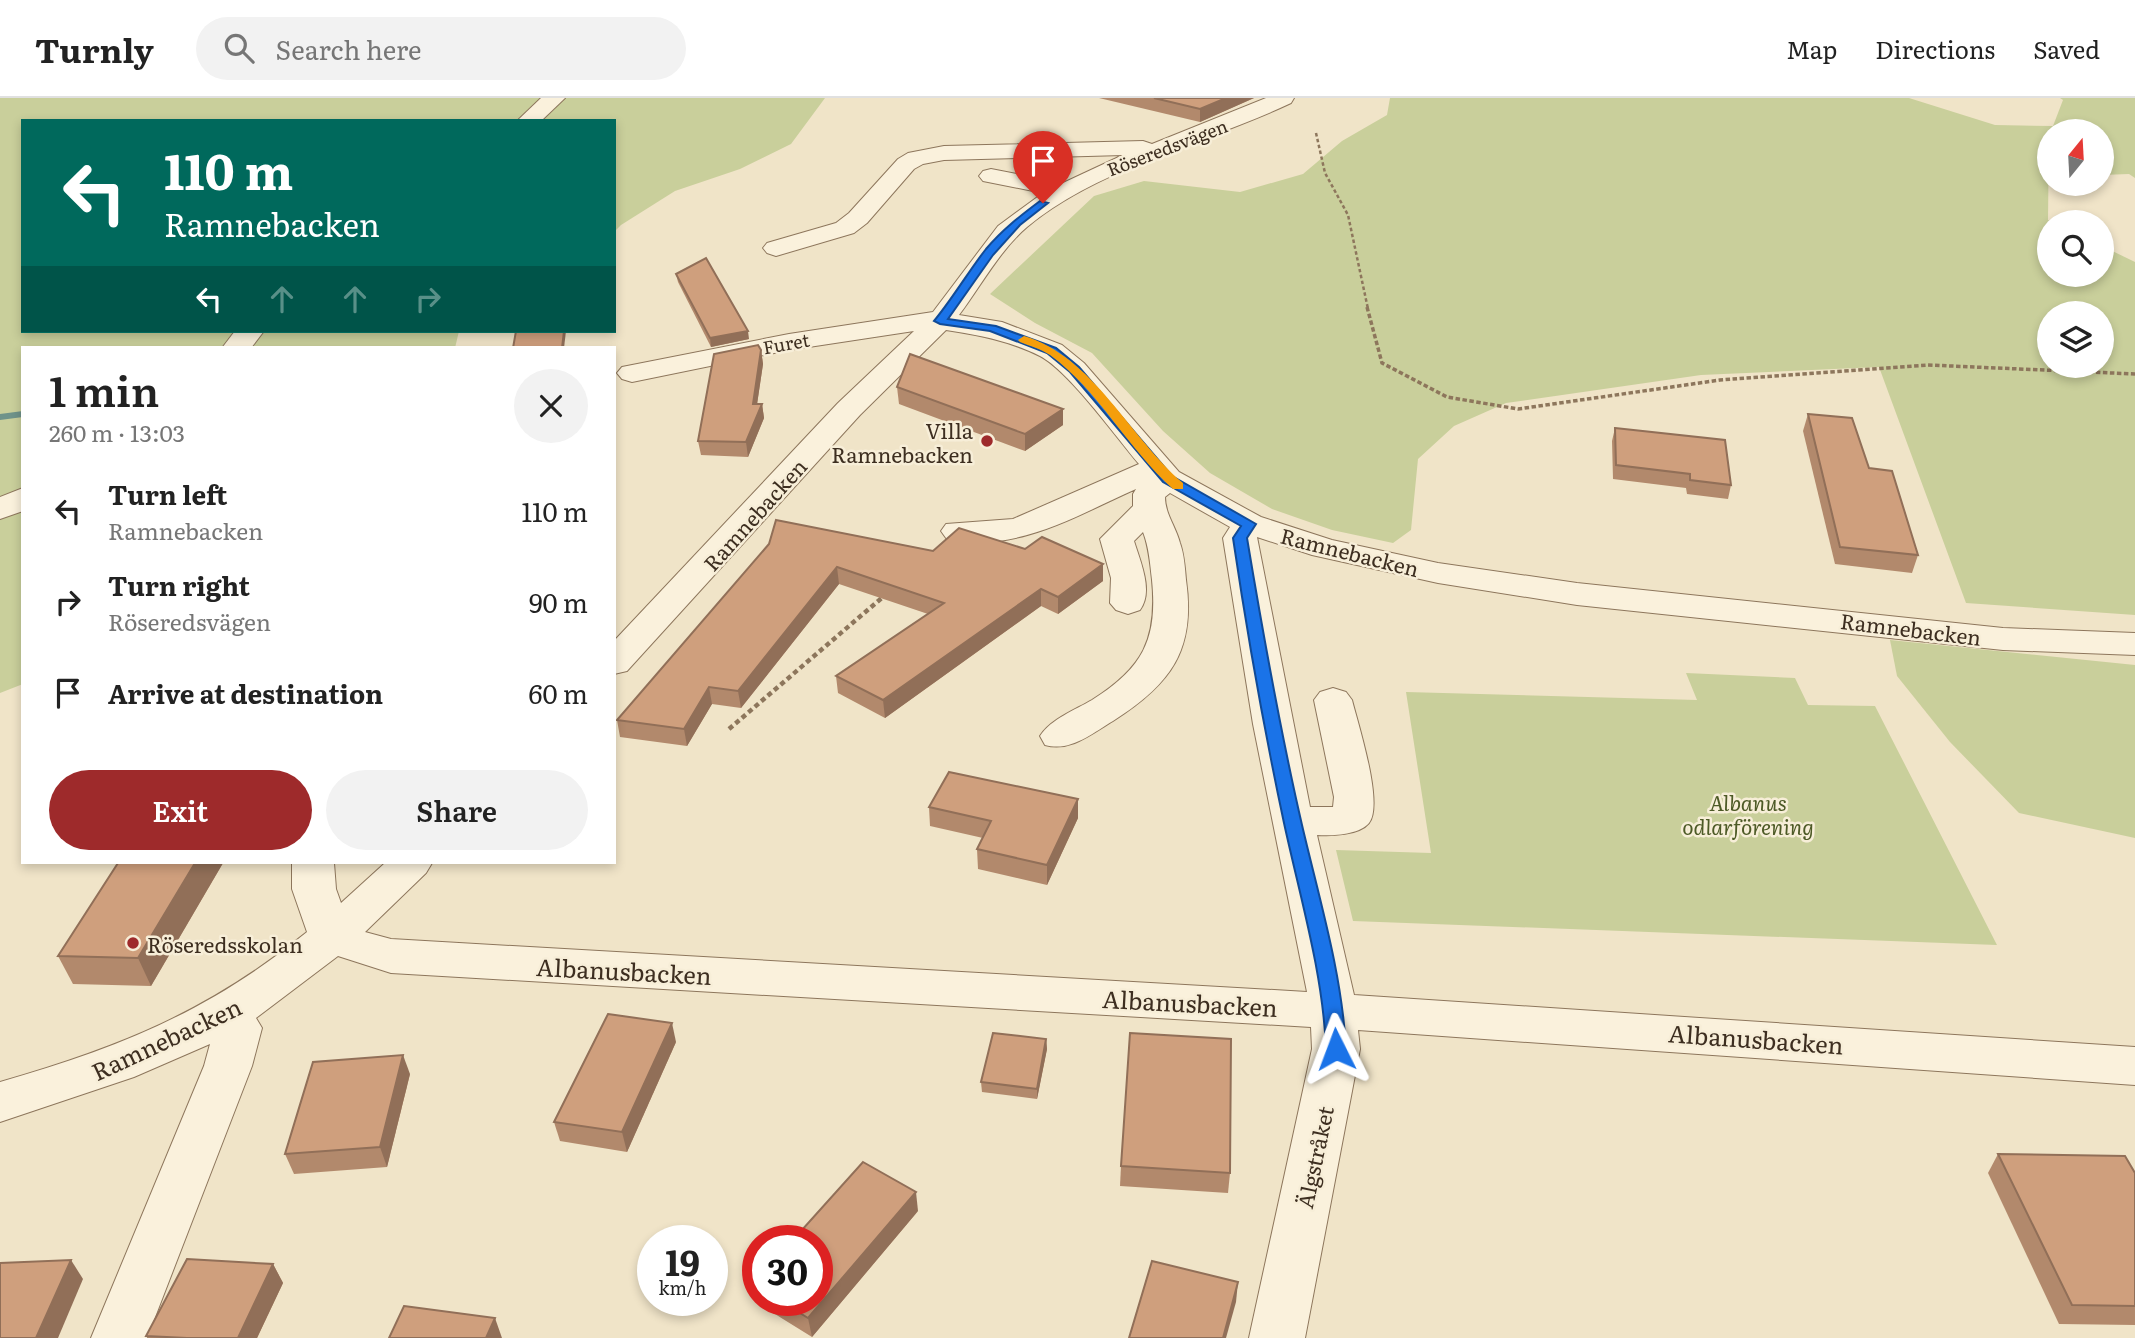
<!DOCTYPE html>
<meta charset="utf-8">
<style>
:root{--surface:#fff;--page:#f2f2f2;--text:#222;--muted:#767676;--line:#e0e0e0;--accent:#9e2a2b}
body{margin:0;font-family:Literata,serif;background:var(--page);color:var(--text);height:100vh;display:flex;flex-direction:column;font-size:26px;white-space:nowrap}
*{box-sizing:border-box;margin:0}
p{font-size:23px;color:var(--muted)}
.icon{flex:none;width:38px;height:38px;fill:none;stroke:currentColor;stroke-width:2;stroke-linecap:round;stroke-linejoin:round}
.map{position:relative;flex:1;overflow:hidden}
.details{position:absolute;left:21px;top:248px;width:595px;height:518px;display:flex;flex-direction:column;background:var(--surface);border-radius:0px;box-shadow:0 4px 10px #0003}
.details>*{flex:none}
.guide{position:absolute;left:21px;top:21px;width:595px;height:214px;border-radius:0px;box-shadow:0 4px 10px #0003;background:#00695c;color:#fff;overflow:hidden}
.needle{width:46px;rotate:18deg}
.fabs{position:absolute;left:2037px;top:21px;display:grid;gap:14px}
.fabs a{display:grid;place-items:center;width:77px;height:77px;border-radius:50%;background:var(--surface);box-shadow:0 4px 10px #0003;font-size:35px}
.speed{position:absolute;left:637px;top:1127px;display:flex;gap:14px;font-size:35px;font-weight:700;text-align:center}
.speed>*{display:grid;place-content:center;width:91px;height:91px;border-radius:50%;background:var(--surface);box-shadow:0 4px 10px #0003;line-height:1}
.speed small{font-size:18px;font-weight:400}
.speed .limit{border:10px solid #d22;background:#fff;color:#111}
.pin{position:absolute;display:grid;place-items:center;width:60px;height:60px;color:#fff;margin:-72px -30px;border-radius:50% 50% 50% 0;rotate:-45deg;box-shadow:0 0 7px #0007}
.pin .icon{rotate:45deg}
.me{position:absolute;width:77px;margin:-38px;rotate:357deg;stroke-linejoin:round;filter:drop-shadow(0 0 5px #0008)}
.turn{display:flex;align-items:center;gap:24px;height:147px;padding:0 28px;font-size:32px}
.turn .icon{width:91px;height:91px;stroke-width:2.5}
.turn b{display:block;font-size:49px;line-height:60px}
.lanes{display:flex;align-items:center;height:66px;padding:0 28px;background:#0003;justify-content:center;gap:35px;direction:ltr}
.lanes .off{opacity:.35}
.round{display:grid;place-items:center;flex:none;width:74px;height:74px;border-radius:37px;background:var(--page)}
.overview{display:flex;align-items:center;justify-content:space-between;height:119px;padding:0 28px}
h1{font-size:42px;font-weight:600;line-height:52px}
.button{display:flex;gap:14px;margin-top:auto;padding:14px 28px}
.button a{flex:1;height:80px;border-radius:42px;background:var(--accent);color:#fff;font-size:28px;font-weight:600;line-height:80px;text-align:center}
.button a+a{background:var(--page);color:var(--text)}
ul{padding:0;list-style:none}
li{display:flex;align-items:center;gap:21px;height:91px;padding:0 28px}
li div{flex:1}
li b{display:block;font-size:26px}
li em{font-style:normal}
header{display:flex;align-items:center;gap:42px;box-sizing:border-box;height:98px;padding:0 35px;background:var(--surface);border-bottom:2px solid var(--line)}
header strong{font-size:33px}
nav{display:flex;gap:38px;margin-inline-start:auto;font-size:24px}
.search{width:490px;height:63px;background:var(--page);display:flex;align-items:center;gap:18px;box-sizing:border-box;padding:0 24px;border-radius:38px;color:var(--muted);font-size:26px}
.map>svg:first-child{display:block}
.green{fill:#c9cf9b;fill-rule:evenodd}
.lines{fill:none;stroke-linecap:round;stroke-linejoin:round}
.stream{fill:#6f938a;fill-rule:evenodd}
.minor-casing{stroke:#8d765c;stroke-width:2}
.path-far2{stroke:#8d765c;stroke-width:2.5;stroke-dasharray:3.5 2.5;stroke-linecap:butt}
.path-far1{stroke:#8d765c;stroke-width:3.5;stroke-dasharray:4.5 2.5;stroke-linecap:butt}
.path{stroke:#8d765c;stroke-width:4.5;stroke-dasharray:5 3.5;stroke-linecap:butt}
.minor{fill:#faf1dc;fill-rule:evenodd}
.wall{fill:#b2896c}
.shaded-wall{fill:#916f58}
.building{fill:#cf9f7d;stroke:#916f58;stroke-width:2}
.route{fill:#1a73e8;stroke:#114b97;stroke-width:2}
.slow{fill:#f59e0b}
.poi-dot{fill:#9e2a2b;stroke:#f7eed8;stroke-width:2.5}
.labels{text-anchor:middle;dominant-baseline:central;stroke-width:5;stroke-linejoin:round;paint-order:stroke}
.far-street-label{font-size:18px;fill:#3d2e20;stroke:#f7eed8}
.poi-label{font-size:21px;fill:#3d2e20;stroke:#f7eed8;text-anchor:end}
.street-label{font-size:21px;fill:#3d2e20;stroke:#f7eed8}
.park-label{font-size:21px;font-style:italic;fill:#4d5a26;stroke:#f7eed8}
.near-street-label{font-size:24px;fill:#3d2e20;stroke:#f7eed8}
</style>
<header>
<strong>Turnly</strong>
<div class="search"><svg class="icon" aria-label="search" viewBox="0 0 24 24"><circle cx="10" cy="10" r="6"/><path d="M15 15l6 6"/></svg>Search here</div>
<nav><a>Map</a><a>Directions</a><a>Saved</a></nav>
</header>
<div class="map">
<svg width="2135" height="1240" viewBox="0 0 2135 1240">
<rect width="100%" height="100%" fill="#f0e4c8"/>
<g class="green">
<path d="M 0,0 L 825,0 L 791,46 L 740,71 L 675,93 L 621,127 L 614,134 L 614,23 L 23,23 L 23,233 L 459,233 L 455,250 L 23,250 L 23,586 L 0,595 Z"/>
<path d="M 1390,0 L 1909,0 L 1995,27 L 2053,28 L 2063,2 L 2060,0 L 2135,0 L 2135,80 L 2129,76 L 2102,77 L 2102,33 L 2049,33 L 2048,122 L 2053,124 L 2049,124 L 2049,177 L 2102,177 L 2102,148 L 2135,164 L 2135,517 L 1966,505 L 1879,269 L 1701,277 L 1506,305 L 1454,328 L 1418,361 L 1411,432 L 1393,445 L 1332,432 L 1272,411 L 1210,375 L 1163,333 L 1092,255 L 1035,225 L 990,196 L 1094,98 L 1144,83 L 1240,94 L 1303,76 L 1342,43 L 1387,17 ZM 2102,215 L 2102,268 L 2049,268 L 2049,215 Z"/>
<path d="M 1890,542 L 2135,567 L 2135,740 L 2019,715 L 1950,644 L 1897,578 Z"/>
<path d="M 1686,575 L 1795,580 L 1808,607 L 1875,608 L 1997,847 L 1353,823 L 1336,752 L 1431,755 L 1406,594 L 1697,602 Z"/>
</g>
<g class="lines">
<path class="stream" d="M 23,313 L 23,319 L 0,322 L 0,316 Z"/>
<g class="minor-casing">
<g id="minor">
<path d="M 541,0 L 565,0 L 541,23 L 517,23 Z"/>
<path d="M 1266,0 L 1294,0 L 1291,5 C 1207,45 1097,70 1027,129 C 999,153 981,188 959,217 L 1002,224 L 1062,247 L 1084,265 L 1179,374 L 1261,419 L 1332,442 L 1438,465 L 1577,485 L 2003,530 L 2135,535 L 2135,557 L 2003,552 L 1577,507 L 1438,485 L 1312,457 L 1257,439 L 1310,709 L 1333,709 L 1334,699 L 1314,602 L 1320,594 L 1333,590 L 1346,594 L 1352,602 C 1358,626 1384,706 1369,725 C 1359,737 1332,738 1317,737 L 1354,897 L 2135,949 L 2135,987 L 1358,932 L 1360,951 L 1305,1240 L 1249,1240 L 1312,951 L 1311,929 L 391,875 L 338,858 L 256,920 L 262,930 L 252,968 L 147,1240 L 91,1240 L 204,968 L 210,946 L 134,979 L 0,1024 L 0,984 C 119,950 210,913 307,834 L 292,791 L 292,765 L 334,765 L 336,791 L 341,805 L 385,765 L 432,765 L 426,775 L 365,834 L 391,841 L 1307,894 L 1253,626 L 1223,440 L 1230,429 L 1170,395 L 1165,399 C 1165,416 1176,429 1180,445 C 1184,456 1185,469 1186,482 C 1196,552 1171,586 1113,623 C 1091,636 1071,654 1045,647 L 1040,638 C 1051,621 1075,612 1092,602 C 1143,570 1158,541 1152,482 C 1150,465 1149,449 1143,434 L 1134,443 C 1140,463 1154,493 1140,512 L 1128,516 L 1116,512 L 1110,505 L 1111,480 L 1100,441 L 1133,408 L 1133,396 L 1136,391 C 1077,417 1014,457 946,440 L 941,433 L 946,426 L 1013,421 L 1139,366 C 1116,339 1069,273 1040,258 C 1010,243 979,237 946,232 L 860,317 L 627,573 L 614,576 L 614,543 L 838,305 L 914,233 L 789,252 L 632,284 L 622,281 L 617,275 L 622,269 L 789,236 L 933,214 L 998,128 L 1043,95 L 983,83 L 979,78 L 983,73 L 991,71 L 1063,85 L 1123,57 L 944,62 L 923,66 L 914,71 L 867,125 L 854,135 L 776,158 L 767,155 L 763,150 L 767,145 L 836,125 L 849,115 L 898,61 L 908,55 L 944,48 L 1143,43 L 1152,46 Z"/>
<path d="M 235,233 L 264,233 L 251,250 L 222,250 Z"/>
<path d="M 23,390 L 23,413 L 0,421 L 0,399 Z"/>
</g>
</g>
<path class="path-far2" d="M 1316,35 L 1325,75 L 1348,117 L 1368,211"/>
<path class="path-far1" d="M 1367,209 L 1382,265 L 1447,299 L 1518,311 L 1720,282 L 1928,267 L 2135,276"/>
<path class="path" d="M 729,631 L 884,498"/>
<use href="#minor" class="minor"/>
</g>
<g class="wall">
<path d="M 1099,0 L 1254,0 L 1200,24 Z"/>
<path d="M 676,176 L 749,241 L 711,249 L 678,184 Z"/>
<path d="M 761,252 L 763,266 L 757,306 L 762,306 L 764,320 L 748,359 L 701,357 L 698,343 Z"/>
<path d="M 897,289 L 1063,327 L 1025,353 L 899,306 Z"/>
<path d="M 1808,316 L 1869,370 L 1918,457 L 1912,475 L 1835,466 L 1803,333 Z"/>
<path d="M 1615,330 L 1731,387 L 1728,401 L 1687,396 L 1686,390 L 1613,381 L 1612,343 Z"/>
<path d="M 769,446 L 933,453 L 1025,451 L 1103,466 L 1103,483 L 1058,516 L 1041,508 L 885,620 L 838,595 L 836,578 L 928,516 L 839,486 L 741,610 L 712,606 L 687,648 L 620,639 L 617,622 Z"/>
<path d="M 929,709 L 1078,720 L 1047,787 L 978,771 L 977,751 L 983,740 L 930,728 Z"/>
<path d="M 118,765 L 223,765 L 151,888 L 73,886 L 58,858 Z"/>
<path d="M 1046,941 L 1047,951 L 1037,1001 L 982,994 L 981,984 Z"/>
<path d="M 676,944 L 627,1054 L 560,1043 L 554,1024 Z"/>
<path d="M 410,976 L 387,1069 L 294,1076 L 285,1056 Z"/>
<path d="M 1998,1056 L 2135,1075 L 2135,1227 L 2059,1226 L 1988,1075 Z"/>
<path d="M 1121,1068 L 1230,1075 L 1228,1095 L 1120,1088 Z"/>
<path d="M 918,1113 L 812,1239 L 757,1205 L 753,1186 L 758,1181 L 758,1202 L 817,1202 Z"/>
<path d="M 273,1166 L 283,1185 L 257,1240 L 148,1240 L 146,1238 Z"/>
</g>
<g class="shaded-wall">
<path d="M 1226,0 L 1254,0 L 1200,24 L 1200,11 Z"/>
<path d="M 564,233 L 566,233 L 564,250 L 562,250 Z"/>
<path d="M 748,233 L 749,241 L 711,249 L 710,240 Z"/>
<path d="M 761,252 L 763,266 L 755,320 L 753,306 Z"/>
<path d="M 762,306 L 764,320 L 748,359 L 746,344 Z"/>
<path d="M 1063,311 L 1063,327 L 1025,353 L 1025,336 Z"/>
<path d="M 1103,466 L 1103,483 L 1058,516 L 1058,499 Z"/>
<path d="M 837,469 L 839,486 L 741,610 L 738,593 Z"/>
<path d="M 1041,491 L 1041,508 L 885,620 L 883,602 Z"/>
<path d="M 709,589 L 712,606 L 687,648 L 684,631 Z"/>
<path d="M 1078,701 L 1078,720 L 1047,787 L 1047,767 Z"/>
<path d="M 195,765 L 223,765 L 151,888 L 138,860 Z"/>
<path d="M 672,925 L 676,944 L 627,1054 L 622,1034 Z"/>
<path d="M 1046,941 L 1047,951 L 1037,1001 L 1037,991 Z"/>
<path d="M 403,957 L 410,976 L 387,1069 L 380,1049 Z"/>
<path d="M 916,1094 L 918,1113 L 812,1239 L 808,1220 Z"/>
<path d="M 71,1162 L 83,1181 L 58,1240 L 36,1240 Z"/>
<path d="M 273,1166 L 283,1185 L 257,1240 L 238,1240 Z"/>
<path d="M 1238,1184 L 1236,1204 L 1226,1240 L 1223,1240 Z"/>
<path d="M 495,1220 L 502,1240 L 486,1240 Z"/>
</g>
<g class="building">
<path d="M 1154,0 L 1226,0 L 1200,11 Z"/>
<path d="M 706,160 L 748,233 L 710,240 L 676,176 Z"/>
<path d="M 516,233 L 564,233 L 562,250 L 513,250 Z"/>
<path d="M 758,247 L 761,252 L 753,306 L 762,306 L 746,344 L 698,343 L 714,256 Z"/>
<path d="M 910,256 L 1063,311 L 1025,336 L 897,289 Z"/>
<path d="M 1808,316 L 1852,320 L 1869,370 L 1892,373 L 1918,457 L 1840,449 Z"/>
<path d="M 1615,330 L 1725,342 L 1731,387 L 1690,382 L 1690,376 L 1616,367 Z"/>
<path d="M 776,422 L 933,453 L 959,430 L 1025,451 L 1042,439 L 1103,466 L 1058,499 L 1041,491 L 883,602 L 836,578 L 944,505 L 837,469 L 738,593 L 709,589 L 684,631 L 617,622 L 769,446 Z"/>
<path d="M 949,674 L 1078,701 L 1047,767 L 977,751 L 991,723 L 929,709 Z"/>
<path d="M 118,765 L 195,765 L 138,860 L 58,858 Z"/>
<path d="M 608,916 L 672,925 L 622,1034 L 554,1024 Z"/>
<path d="M 993,935 L 1046,941 L 1037,991 L 981,984 Z"/>
<path d="M 1130,935 L 1231,941 L 1230,1075 L 1121,1068 Z"/>
<path d="M 403,957 L 380,1049 L 285,1056 L 313,964 Z"/>
<path d="M 1998,1056 L 2125,1058 L 2135,1075 L 2135,1208 L 2072,1207 Z"/>
<path d="M 863,1064 L 916,1094 L 808,1220 L 779,1202 L 817,1202 L 817,1143 L 792,1143 Z"/>
<path d="M 187,1161 L 273,1166 L 238,1240 L 187,1240 L 146,1238 Z"/>
<path d="M 71,1162 L 36,1240 L 0,1240 L 0,1165 Z"/>
<path d="M 1152,1163 L 1238,1184 L 1223,1240 L 1129,1240 Z"/>
<path d="M 758,1181 L 758,1189 L 753,1186 Z"/>
<path d="M 404,1208 L 495,1220 L 486,1240 L 389,1240 Z"/>
</g>
<path class="route" d="M 1040,103 L 1048,105 L 1020,127 L 993,157 L 948,221 L 996,228 L 1056,250 L 1079,269 L 1172,378 L 1256,426 L 1247,440 C 1263,536 1280,632 1302,727 C 1319,800 1342,875 1346,951 L 1343,956 L 1336,958 L 1329,956 L 1326,951 C 1323,875 1300,799 1284,725 C 1264,631 1247,535 1233,440 L 1241,428 L 1163,384 L 1070,274 L 1047,255 L 990,233 L 940,226 L 934,223 C 953,200 968,174 986,151 C 1002,132 1020,118 1040,103 Z"/>
<path class="slow" d="M 1024,238 C 1093,258 1130,340 1183,385 L 1183,391 L 1173,391 C 1128,351 1098,292 1050,257 C 1041,251 1030,248 1020,244 L 1018,242 Z"/>
<g class="poi-dot">
<circle cx="987" cy="343" r="7"/>
<circle cx="133" cy="845" r="7"/>
</g>
<g class="labels">
<g class="far-street-label">
<text transform="translate(1167 49) rotate(-21)">Röseredsvägen</text>
<text transform="translate(786 245) rotate(-10)">Furet</text>
</g>
<g class="poi-label">
<text x="973" y="331">Villa<tspan x="973" dy="24">Ramnebacken</tspan></text>
<text x="147" y="845" text-anchor="start">Röseredsskolan</text>
</g>
<g class="street-label">
<text transform="translate(754 416) rotate(-48)">Ramnebacken</text>
<text transform="translate(1350 453) rotate(14)">Ramnebacken</text>
<text transform="translate(1911 530) rotate(7)">Ramnebacken</text>
<text transform="translate(1314 1059) rotate(-78)">Älgstråket</text>
</g>
<g class="park-label">
<text x="1748" y="703">Albanus<tspan x="1748" dy="24">odlarförening</tspan></text>
</g>
<g class="near-street-label">
<text transform="translate(624 872) rotate(3)">Albanusbacken</text>
<text transform="translate(1190 904) rotate(3)">Albanusbacken</text>
<text transform="translate(166 940) rotate(-25)">Ramnebacken</text>
<text transform="translate(1756 940) rotate(4)">Albanusbacken</text>
</g>
</g>
</svg>
<div class="fabs">
<a><svg class="needle" viewBox="-14 -14 28 28"><path d="M0-13l5 13h-10z" fill="#e53935"/><path d="M0 13l5-13h-10z" fill="#767676"/></svg></a>
<a><svg class="icon" aria-label="search" viewBox="0 0 24 24"><circle cx="10" cy="10" r="6"/><path d="M15 15l6 6"/></svg></a>
<a><svg class="icon" aria-label="layers" viewBox="0 0 24 24"><path d="M12 4l9 5-9 5-9-5zM3 14l9 5 9-5"/></svg></a>
</div>
<div class="speed"><div>19<small>km/h</small></div><div class="limit">30</div></div>
<div class="pin" style="left:1043px;top:105px;background:#d93025"><svg class="icon" aria-label="arrive" viewBox="0 0 24 24"><path d="M6 21V4h12l-3 4 3 4H6"/></svg></div>
<svg class="me" style="left:1336px;top:951px" viewBox="-20 -20 40 40"><path d="M0-17L14 15 0 8-14 15z" fill="#1a73e8" stroke="#fff" stroke-width="4"/></svg>
<div class="guide">
<div class="turn"><svg class="icon" aria-label="left" viewBox="0 0 24 24"><path d="M17 20v-9H6M10 6l-5 5 5 5"/></svg><div><b>110 m</b>Ramnebacken</div></div>
<div class="lanes"><svg class="icon" aria-label="left" viewBox="0 0 24 24"><path d="M17 20v-9H6M10 6l-5 5 5 5"/></svg><svg class="icon off" aria-label="ahead" viewBox="0 0 24 24"><path d="M12 20V5M6 11l6-6 6 6"/></svg><svg class="icon off" aria-label="ahead" viewBox="0 0 24 24"><path d="M12 20V5M6 11l6-6 6 6"/></svg><svg class="icon off" aria-label="right" viewBox="0 0 24 24"><path d="M7 20v-9h11M14 6l5 5-5 5"/></svg></div>
</div>
<section class="details">
<div class="overview"><div><h1>1 min</h1><p>260 m · 13:03</p></div><a class="round"><svg class="icon" aria-label="close" viewBox="0 0 24 24"><path d="M6 6l12 12M18 6L6 18"/></svg></a></div>
<ul>
<li><svg class="icon" aria-label="left" viewBox="0 0 24 24"><path d="M17 20v-9H6M10 6l-5 5 5 5"/></svg><div><b>Turn left</b><p>Ramnebacken</p></div><em>110 m</em></li>
<li><svg class="icon" aria-label="right" viewBox="0 0 24 24"><path d="M7 20v-9h11M14 6l5 5-5 5"/></svg><div><b>Turn right</b><p>Röseredsvägen</p></div><em>90 m</em></li>
<li><svg class="icon" aria-label="arrive" viewBox="0 0 24 24"><path d="M6 21V4h12l-3 4 3 4H6"/></svg><div><b>Arrive at destination</b></div><em>60 m</em></li>
</ul>
<div class="button"><a>Exit</a><a>Share</a></div>
</section>
</div>
